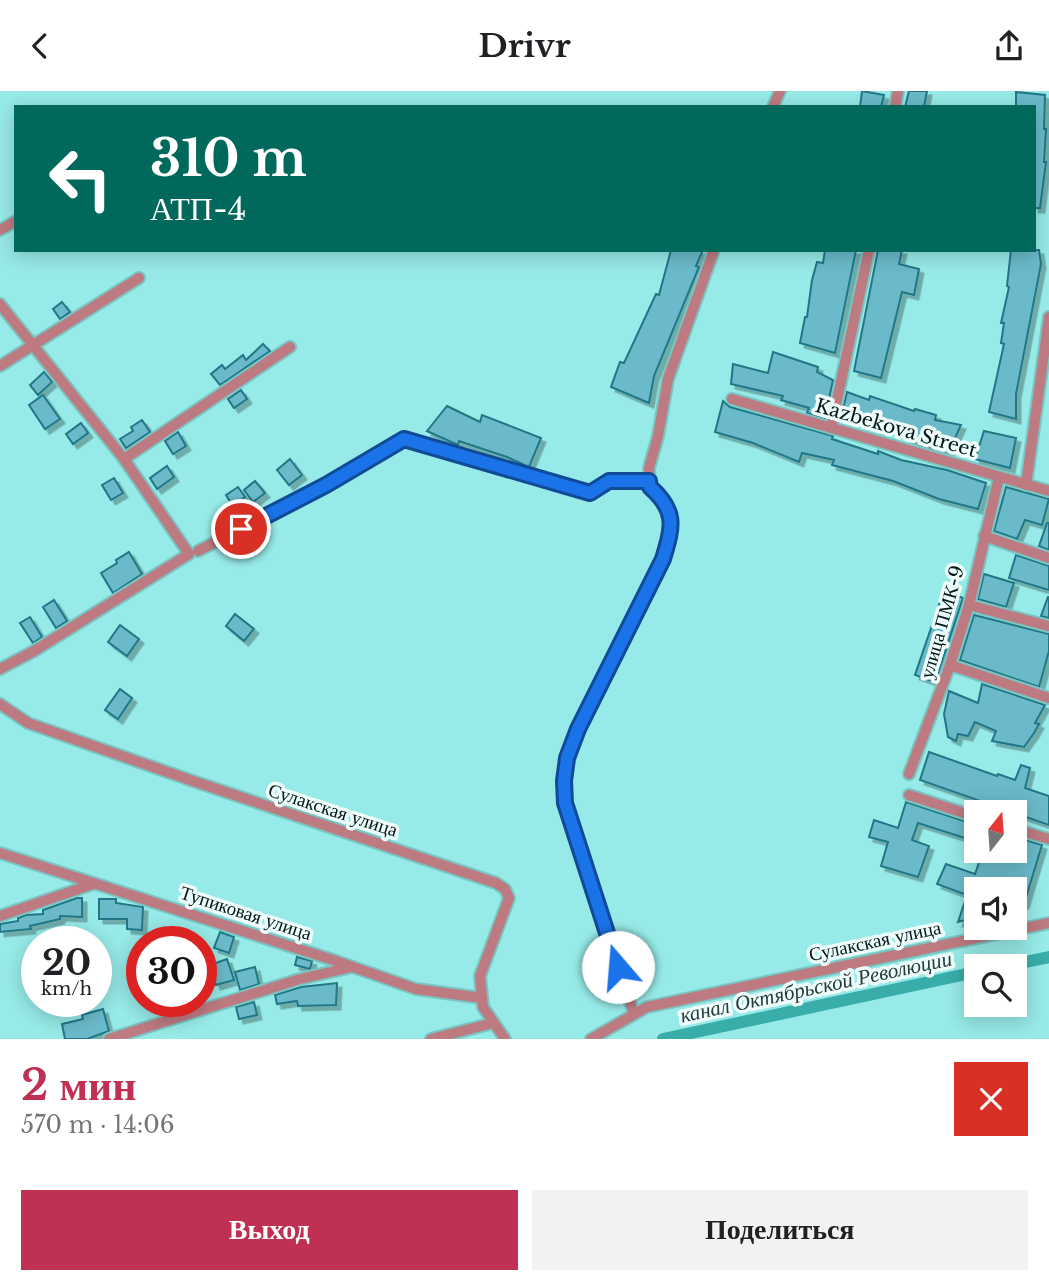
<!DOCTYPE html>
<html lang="ru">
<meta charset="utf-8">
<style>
:root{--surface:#fff;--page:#f2f2f2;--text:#202124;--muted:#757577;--accent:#c03052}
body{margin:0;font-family:"Libre Baskerville",serif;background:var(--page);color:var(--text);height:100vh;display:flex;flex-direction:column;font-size:26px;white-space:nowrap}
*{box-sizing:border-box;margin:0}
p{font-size:23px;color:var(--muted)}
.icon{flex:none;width:38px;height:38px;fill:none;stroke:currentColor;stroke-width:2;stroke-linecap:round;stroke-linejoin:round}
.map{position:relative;height:948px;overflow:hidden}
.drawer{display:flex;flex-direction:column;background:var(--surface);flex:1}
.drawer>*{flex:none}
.banner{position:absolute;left:14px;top:14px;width:1022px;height:147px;border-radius:0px;box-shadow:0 4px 18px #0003;background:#00695c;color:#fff;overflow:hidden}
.needle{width:46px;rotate:17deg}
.controls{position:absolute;left:964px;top:709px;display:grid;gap:14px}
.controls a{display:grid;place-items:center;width:63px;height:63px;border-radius:0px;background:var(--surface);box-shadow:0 4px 18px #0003;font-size:35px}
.speed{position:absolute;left:21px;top:835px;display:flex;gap:14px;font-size:35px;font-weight:700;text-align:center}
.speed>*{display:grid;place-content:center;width:91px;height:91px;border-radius:50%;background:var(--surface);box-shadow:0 4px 18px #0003;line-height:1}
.speed small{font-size:18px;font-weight:400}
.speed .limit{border:10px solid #d22;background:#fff;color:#111}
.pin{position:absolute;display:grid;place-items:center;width:60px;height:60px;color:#fff;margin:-30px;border:4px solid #fff;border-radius:50%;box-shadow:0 2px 7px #0007}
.me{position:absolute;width:77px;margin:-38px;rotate:342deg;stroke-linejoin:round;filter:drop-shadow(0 0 5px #0008)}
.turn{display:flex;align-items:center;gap:24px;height:147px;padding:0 21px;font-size:32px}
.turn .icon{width:91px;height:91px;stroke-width:2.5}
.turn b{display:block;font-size:49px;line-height:60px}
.round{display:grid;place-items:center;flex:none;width:74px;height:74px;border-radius:0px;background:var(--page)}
.headline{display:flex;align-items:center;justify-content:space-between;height:119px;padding:0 21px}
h1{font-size:42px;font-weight:700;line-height:52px;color:var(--accent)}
.action{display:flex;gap:14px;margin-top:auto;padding:14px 21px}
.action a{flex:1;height:80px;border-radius:0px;background:var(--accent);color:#fff;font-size:28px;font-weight:700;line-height:80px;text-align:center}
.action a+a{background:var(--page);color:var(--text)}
header{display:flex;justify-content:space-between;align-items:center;height:91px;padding:0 21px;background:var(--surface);font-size:32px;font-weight:700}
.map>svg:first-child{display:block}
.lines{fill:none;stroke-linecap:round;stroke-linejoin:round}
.canal{stroke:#38adaa;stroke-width:12}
.building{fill:#6abaca;stroke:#217787;stroke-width:2;filter:url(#shadow)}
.street-casing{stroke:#7bc4c2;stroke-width:14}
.street{stroke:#bd7a81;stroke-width:10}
.route-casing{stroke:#114b97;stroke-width:18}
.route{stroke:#1a73e8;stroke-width:12}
.labels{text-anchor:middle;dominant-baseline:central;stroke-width:7;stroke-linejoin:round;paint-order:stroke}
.street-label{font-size:19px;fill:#001817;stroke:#eefdfc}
.water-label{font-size:21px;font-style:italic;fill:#233c3b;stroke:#eefdfc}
</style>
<header><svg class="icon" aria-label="back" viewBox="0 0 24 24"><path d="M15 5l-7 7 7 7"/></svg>Drivr<svg class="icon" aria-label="share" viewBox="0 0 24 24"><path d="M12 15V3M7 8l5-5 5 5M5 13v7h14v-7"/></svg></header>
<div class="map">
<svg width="1049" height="948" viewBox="0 0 1049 948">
<defs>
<filter id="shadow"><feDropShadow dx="4.5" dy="4.5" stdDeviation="0" flood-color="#0004"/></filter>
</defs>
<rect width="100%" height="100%" fill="#96eae7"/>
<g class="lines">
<g class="canal">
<path d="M 1006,875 L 1049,866"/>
<path d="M 663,948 L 976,881"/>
</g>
</g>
<g class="building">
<path d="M 862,0 L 884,4 L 881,16 L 860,16 Z"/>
<path d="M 909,0 L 927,0 L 924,16 L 905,16 Z"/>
<path d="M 1016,1 L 1045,4 L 1044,38 L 1046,38 L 1044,71 L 1046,71 L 1040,117 L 1034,117 L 1034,16 L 1016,16 Z"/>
<path d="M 671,159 L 703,159 L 696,175 L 699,176 L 654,285 L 649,312 L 611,296 L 620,271 L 624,272 L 656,203 L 659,204 Z"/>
<path d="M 825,159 L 856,159 L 835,262 L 800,252 L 805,226 L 807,226 L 812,189 L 817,171 L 823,172 Z"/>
<path d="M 878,159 L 902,159 L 899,173 L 919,178 L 914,204 L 902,201 L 881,287 L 854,280 Z"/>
<path d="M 1011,159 L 1039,159 L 1041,173 L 1016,303 L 1016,328 L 989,321 L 1004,253 L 1001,252 L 1004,232 L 1001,232 L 1009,196 L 1007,195 Z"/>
<path d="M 62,211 L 70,221 L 60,228 L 53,218 Z"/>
<path d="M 263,253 L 270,260 L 220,294 L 211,283 L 222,274 L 225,278 L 243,264 L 246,269 Z"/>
<path d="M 773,261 L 818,276 L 817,281 L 833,289 L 825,327 L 807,322 L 809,317 L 781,309 L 783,305 L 731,293 L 733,273 L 768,282 Z"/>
<path d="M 44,281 L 52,291 L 38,304 L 30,294 Z"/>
<path d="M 241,299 L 247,308 L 234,317 L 228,308 Z"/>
<path d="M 847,301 L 869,309 L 870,305 L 914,320 L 915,318 L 936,324 L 935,329 L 961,334 L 949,360 L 929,353 L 929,355 L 907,347 L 908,344 L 882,337 L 881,339 L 861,333 L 862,330 L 841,326 Z"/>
<path d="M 43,304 L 60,328 L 45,338 L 29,314 Z"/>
<path d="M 723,310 L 730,316 L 833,345 L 832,348 L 878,363 L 878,360 L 901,369 L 947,379 L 986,392 L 978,418 L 939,408 L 893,390 L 832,374 L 834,369 L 802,362 L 799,371 L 753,352 L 715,341 Z"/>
<path d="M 447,315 L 480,331 L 482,324 L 541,347 L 529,376 L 507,366 L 459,350 L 458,354 L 427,340 Z"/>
<path d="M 142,329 L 150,341 L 126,357 L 120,348 L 133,340 L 131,336 Z"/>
<path d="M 81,332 L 88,342 L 73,353 L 66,343 Z"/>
<path d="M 984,340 L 1016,347 L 1010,377 L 975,368 Z"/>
<path d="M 178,341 L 186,355 L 173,363 L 165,350 Z"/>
<path d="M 290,368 L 302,384 L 289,394 L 277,379 Z"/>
<path d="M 167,375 L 174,386 L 157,398 L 150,387 Z"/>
<path d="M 114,387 L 123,402 L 111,409 L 102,394 Z"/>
<path d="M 255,390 L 265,402 L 253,411 L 244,399 Z"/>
<path d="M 238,396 L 245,406 L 233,415 L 226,404 Z"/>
<path d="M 1006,396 L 1049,408 L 1042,434 L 1025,429 L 1017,448 L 994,440 Z"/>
<path d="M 1047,432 L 1049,432 L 1049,459 L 1039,455 Z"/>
<path d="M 129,461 L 142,483 L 113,502 L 101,482 L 117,472 L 116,469 Z"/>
<path d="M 1016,464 L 1049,475 L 1049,499 L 1009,487 Z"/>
<path d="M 984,483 L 1014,492 L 1006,516 L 978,508 Z"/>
<path d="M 944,499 L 963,507 L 935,591 L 915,584 Z"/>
<path d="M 1048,506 L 1049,506 L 1049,527 L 1041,525 Z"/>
<path d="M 54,509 L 67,530 L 56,537 L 43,516 Z"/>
<path d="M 235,523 L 254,538 L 244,550 L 226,535 Z"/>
<path d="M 974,524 L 1049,543 L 1049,560 L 1039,596 L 960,569 Z"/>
<path d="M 30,526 L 42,546 L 33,552 L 20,532 Z"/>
<path d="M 120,534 L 139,548 L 127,565 L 108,551 Z"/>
<path d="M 982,593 L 1045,614 L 1035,632 L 1039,633 L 1034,642 L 1024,656 L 992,650 L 996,640 L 975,631 L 968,645 L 958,643 L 956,650 L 948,646 L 944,623 L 949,600 L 978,612 Z"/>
<path d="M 120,598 L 132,607 L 118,628 L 105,619 Z"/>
<path d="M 929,661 L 997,685 L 998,683 L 1015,689 L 1021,674 L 1030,677 L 1025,697 L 1049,705 L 1049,734 L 920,689 Z"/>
<path d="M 906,711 L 976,734 L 974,750 L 918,732 L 912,749 L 929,755 L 918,786 L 881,775 L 888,751 L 869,746 L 874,729 L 898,737 Z"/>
<path d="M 1015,746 L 1042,754 L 1024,813 L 1015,816 L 1015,798 L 976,798 L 976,826 L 958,831 L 967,804 L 937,793 L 946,773 L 975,783 L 983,760 L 1015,760 Z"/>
<path d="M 77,807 L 82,807 L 82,826 L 60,825 L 60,828 L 30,835 L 31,838 L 0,841 L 0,833 L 18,830 L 18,827 L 26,824 L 43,823 L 43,819 Z"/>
<path d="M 99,808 L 116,808 L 116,812 L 143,816 L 142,839 L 127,838 L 127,828 L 99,828 Z"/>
<path d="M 220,841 L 234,846 L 229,862 L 214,857 Z"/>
<path d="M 297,866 L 312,870 L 310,878 L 295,874 Z"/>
<path d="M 227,868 L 234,889 L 216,894 L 210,874 Z"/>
<path d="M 255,876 L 259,893 L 240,899 L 235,881 Z"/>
<path d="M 337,892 L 336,914 L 298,915 L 297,910 L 277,913 L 275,904 L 301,896 Z"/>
<path d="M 164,910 L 179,910 L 181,917 L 167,922 Z"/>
<path d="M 254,911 L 257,924 L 239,928 L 236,916 Z"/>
<path d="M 103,918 L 109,940 L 87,948 L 65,948 L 62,933 L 83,928 L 82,924 Z"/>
</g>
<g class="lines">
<g class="street-casing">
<g id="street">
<path d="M 773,16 L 780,0"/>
<path d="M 895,16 L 898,0"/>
<path d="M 0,139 L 16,130"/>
<path d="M 0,213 L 124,368 L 189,463 L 34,560 L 0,578"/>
<path d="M 0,275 L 139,187"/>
<path d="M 732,308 L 1049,400"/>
<path d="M 831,337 L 869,159"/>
<path d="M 124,368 L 290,256"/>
<path d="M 1026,394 L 1049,226"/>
<path d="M 984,445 L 1049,467"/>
<path d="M 198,460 L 326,394 L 404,348 L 590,402 L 609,390 L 649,390"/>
<path d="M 969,514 L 1048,535"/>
<path d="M 950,574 L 1049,607"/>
<path d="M 0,613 L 28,632 L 193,690 L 496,792 L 505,798 L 509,807 L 480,885 L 483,916 L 505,948"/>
<path d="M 909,683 L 950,574 L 969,514 L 999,386"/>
<path d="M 909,704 L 976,726"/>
<path d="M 1015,738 L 1049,748"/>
<path d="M 0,762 L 333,869 L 416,898 L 482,907"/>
<path d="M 0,825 L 93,793"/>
<path d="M 634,923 L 565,712 C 564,685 569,664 578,638 L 663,468 C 673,435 677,420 650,395 L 649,377 L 658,345 L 668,288 L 714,159"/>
<path d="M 109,948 L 300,888 L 352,876"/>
<path d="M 431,948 L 493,932"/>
<path d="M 591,948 L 647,916 L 1049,832"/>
</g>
</g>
<use href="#street" class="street"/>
</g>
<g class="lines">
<g class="route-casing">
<path id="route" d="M 241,438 L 326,394 L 404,348 L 590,402 L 609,390 L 649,390 L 650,396 C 677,420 673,435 663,468 L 578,638 L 567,667 L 564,690 L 565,712 L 618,876"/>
</g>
<use href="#route" class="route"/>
</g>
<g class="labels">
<g class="street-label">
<text transform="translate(896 337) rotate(16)">Kazbekova Street</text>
<text transform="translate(942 531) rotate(-74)">улица ПМК-9</text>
<text transform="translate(333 719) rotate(18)">Сулакская улица</text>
<text transform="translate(246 822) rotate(18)">Тупиковая улица</text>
<text transform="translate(875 850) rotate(-12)">Сулакская улица</text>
</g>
<g class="water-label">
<text transform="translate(816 896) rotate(-12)">канал Октябрьской Революции</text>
</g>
</g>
</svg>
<div class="controls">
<a><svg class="needle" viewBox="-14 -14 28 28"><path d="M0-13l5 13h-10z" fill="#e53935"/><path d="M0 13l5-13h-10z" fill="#757577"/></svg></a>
<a><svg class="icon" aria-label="sound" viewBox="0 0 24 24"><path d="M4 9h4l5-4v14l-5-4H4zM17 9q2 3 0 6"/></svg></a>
<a><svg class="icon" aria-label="search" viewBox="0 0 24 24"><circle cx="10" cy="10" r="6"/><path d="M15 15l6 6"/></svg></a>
</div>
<div class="speed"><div>20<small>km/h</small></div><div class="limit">30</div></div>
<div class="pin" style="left:241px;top:438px;background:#d93025"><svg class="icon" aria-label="arrive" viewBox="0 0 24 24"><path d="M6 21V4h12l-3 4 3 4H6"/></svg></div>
<svg class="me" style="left:618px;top:876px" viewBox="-20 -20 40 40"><circle r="19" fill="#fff"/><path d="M0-13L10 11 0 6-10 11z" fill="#1a73e8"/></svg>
<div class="banner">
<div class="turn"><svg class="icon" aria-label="left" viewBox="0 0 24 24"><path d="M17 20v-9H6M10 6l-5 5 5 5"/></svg><div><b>310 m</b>АТП-4</div></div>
</div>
</div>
<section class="drawer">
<div class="headline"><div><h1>2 мин</h1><p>570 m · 14:06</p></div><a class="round" style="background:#d93025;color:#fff"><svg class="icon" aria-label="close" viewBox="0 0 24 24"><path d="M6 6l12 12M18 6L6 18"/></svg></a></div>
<div class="action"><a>Выход</a><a>Поделиться</a></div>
</section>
